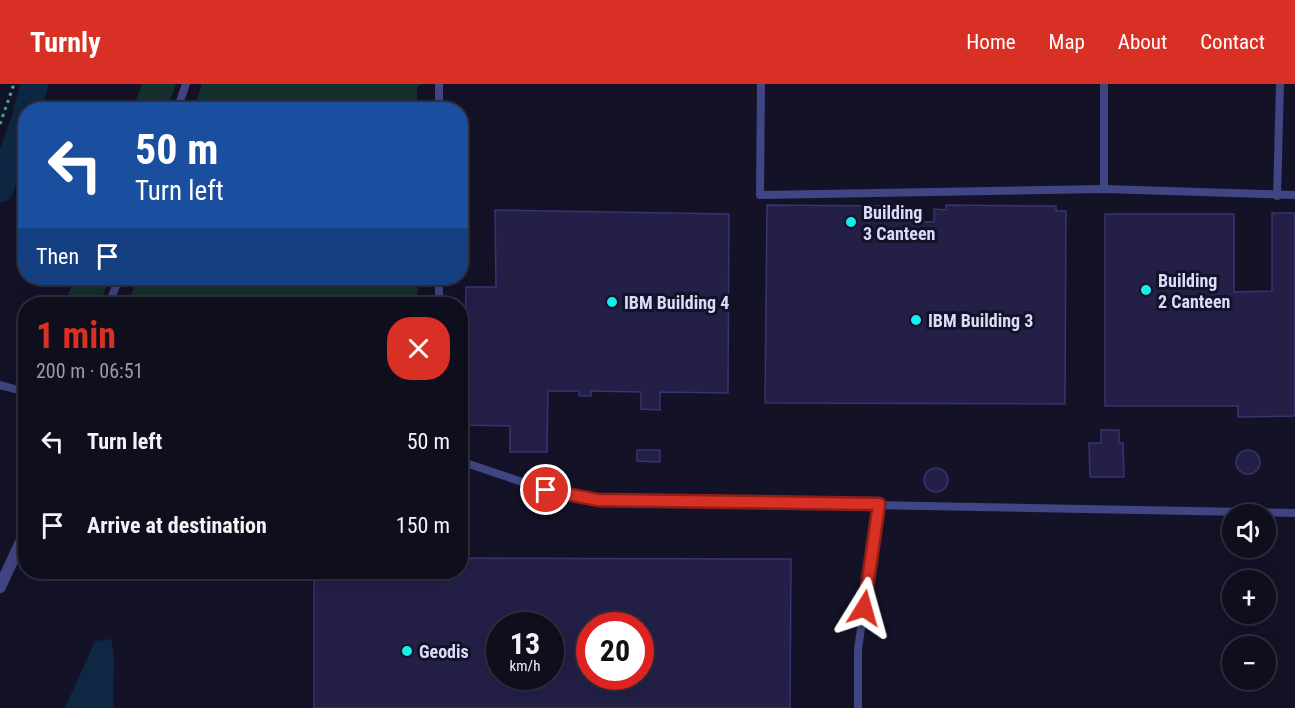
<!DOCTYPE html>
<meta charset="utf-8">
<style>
:root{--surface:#0e0e1d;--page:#171726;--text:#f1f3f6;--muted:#9b9ca4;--line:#2e2e3b;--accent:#d93025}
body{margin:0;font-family:"Roboto Condensed",sans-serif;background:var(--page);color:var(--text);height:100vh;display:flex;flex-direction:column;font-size:22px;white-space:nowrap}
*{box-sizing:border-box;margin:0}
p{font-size:20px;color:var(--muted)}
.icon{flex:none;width:33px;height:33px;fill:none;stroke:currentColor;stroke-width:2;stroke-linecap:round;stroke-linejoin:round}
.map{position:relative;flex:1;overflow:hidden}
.drawer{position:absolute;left:18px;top:213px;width:450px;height:282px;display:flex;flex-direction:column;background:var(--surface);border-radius:24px;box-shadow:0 6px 24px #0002,0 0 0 2px var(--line)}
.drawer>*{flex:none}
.guide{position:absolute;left:18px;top:18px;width:450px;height:183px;border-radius:24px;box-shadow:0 6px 24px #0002,0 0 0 2px var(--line);background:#1a4fa0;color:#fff;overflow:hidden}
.buttons{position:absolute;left:1222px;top:420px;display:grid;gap:12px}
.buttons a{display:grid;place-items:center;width:54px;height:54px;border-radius:50%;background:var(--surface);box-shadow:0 6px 24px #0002,0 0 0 2px var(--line);font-size:30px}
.speed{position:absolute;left:486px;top:528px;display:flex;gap:12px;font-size:30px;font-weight:700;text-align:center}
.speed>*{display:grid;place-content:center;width:78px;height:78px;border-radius:50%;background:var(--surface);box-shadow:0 6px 24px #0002,0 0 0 2px var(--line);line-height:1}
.speed small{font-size:15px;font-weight:400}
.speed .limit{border:9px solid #d22;background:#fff;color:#111}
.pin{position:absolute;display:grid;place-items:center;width:51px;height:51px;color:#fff;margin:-26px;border:3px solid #fff;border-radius:50%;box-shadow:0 2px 6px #0007}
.me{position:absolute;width:66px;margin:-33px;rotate:8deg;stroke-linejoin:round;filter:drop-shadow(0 0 4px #0008)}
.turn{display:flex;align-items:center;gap:21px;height:126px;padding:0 18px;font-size:27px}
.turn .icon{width:78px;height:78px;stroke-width:2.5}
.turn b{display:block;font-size:42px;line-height:51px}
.then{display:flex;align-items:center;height:57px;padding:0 18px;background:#0003;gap:12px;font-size:22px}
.round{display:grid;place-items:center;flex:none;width:63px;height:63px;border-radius:24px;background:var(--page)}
.summary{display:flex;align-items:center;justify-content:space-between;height:102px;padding:0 18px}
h1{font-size:36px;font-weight:700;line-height:45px;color:var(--accent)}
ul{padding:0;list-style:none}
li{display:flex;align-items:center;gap:18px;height:84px;padding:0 18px}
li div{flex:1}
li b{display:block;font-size:22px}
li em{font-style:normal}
header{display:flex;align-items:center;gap:36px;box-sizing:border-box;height:84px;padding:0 30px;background:var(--accent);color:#fff}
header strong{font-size:28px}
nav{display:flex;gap:33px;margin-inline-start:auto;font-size:21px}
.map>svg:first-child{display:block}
.green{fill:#15312d}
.water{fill:#0e2743}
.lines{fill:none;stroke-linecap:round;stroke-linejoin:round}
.river{stroke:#0e2743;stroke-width:27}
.building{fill:#231f47;stroke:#383371;stroke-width:1.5;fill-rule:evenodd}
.path{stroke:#39b29d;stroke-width:3;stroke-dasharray:3 4.5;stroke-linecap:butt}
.lane{stroke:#404583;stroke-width:8}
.street{stroke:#404583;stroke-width:12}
.route-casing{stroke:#8d1f18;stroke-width:15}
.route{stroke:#d93025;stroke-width:10}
.poi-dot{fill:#14efed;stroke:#131227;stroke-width:2}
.labels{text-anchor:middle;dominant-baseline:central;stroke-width:6;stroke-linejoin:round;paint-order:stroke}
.poi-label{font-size:18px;font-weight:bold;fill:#dadafc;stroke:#131227;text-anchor:start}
</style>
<header>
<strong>Turnly</strong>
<nav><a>Home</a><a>Map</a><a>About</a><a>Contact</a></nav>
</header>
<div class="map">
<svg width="1295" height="624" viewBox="0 0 1295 624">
<rect width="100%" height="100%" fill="#131227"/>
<g class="green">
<path d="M 142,0 L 176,0 L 167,25 L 133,25 Z"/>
<path d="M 202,0 L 422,0 L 417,3 L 417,25 L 194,25 Z"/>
<path d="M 74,194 L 109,194 L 100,220 L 65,220 Z"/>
<path d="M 137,194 L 418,194 L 417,220 L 128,220 Z"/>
</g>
<path class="water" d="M 111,555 L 114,572 L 113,624 L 65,624 L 95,557 Z"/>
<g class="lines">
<g class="river">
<path d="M 27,26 L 35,0"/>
<path d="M 0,105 L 26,32"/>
</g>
</g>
<g class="building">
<path d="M 767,121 L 883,122 L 883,124 L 896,124 L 896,137 L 934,138 L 934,125 L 946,126 L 946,121 L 1056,122 L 1056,127 L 1066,127 L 1065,320 L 765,319 Z"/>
<path d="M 495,126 L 729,130 L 728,309 L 660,308 L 660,326 L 641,325 L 641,308 L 591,307 L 591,312 L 579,312 L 579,307 L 548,307 L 547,368 L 510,368 L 510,342 L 464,341 L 466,203 L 496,203 Z"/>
<path d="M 1272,129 L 1295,129 L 1295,332 L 1238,333 L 1238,322 L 1105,322 L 1105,130 L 1234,130 L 1234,208 L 1272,207 Z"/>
<path d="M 1101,346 L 1119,346 L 1119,359 L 1123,359 L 1124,393 L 1090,393 L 1089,359 L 1101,359 Z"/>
<circle cx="1248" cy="378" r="12"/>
<path d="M 637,366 L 660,366 L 660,378 L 637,377 Z"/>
<circle cx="936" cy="396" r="12"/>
<path d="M 460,474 L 791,475 L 790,624 L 314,624 L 314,488 L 460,488 ZM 500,542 L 550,542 L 550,592 L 500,592 ZM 590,542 L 640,542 L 640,592 L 590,592 Z"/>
</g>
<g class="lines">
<path class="path" d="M 0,40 L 14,0"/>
<g class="lane">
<path d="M 761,0 L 760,111 L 1104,105 L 1295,111"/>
<path d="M 1104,0 L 1104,105"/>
<path d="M 177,26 L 186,0"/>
<path d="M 439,26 L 439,0"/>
<path d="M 1277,112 L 1280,0"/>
<path d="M 109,220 L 119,194"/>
<path d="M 439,220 L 439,194"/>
<path d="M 0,301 L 26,308"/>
<path d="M 460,377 L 546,406 L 598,416 L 1295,429"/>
<path d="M 858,624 L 858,565 L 879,420"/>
</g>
<path class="street" d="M 0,503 L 26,447"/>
</g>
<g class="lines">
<g class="route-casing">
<path id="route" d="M 546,406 L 598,416 L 879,420 L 864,524"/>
</g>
<use href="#route" class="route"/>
</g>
<g class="poi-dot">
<circle cx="851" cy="138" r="6"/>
<circle cx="1146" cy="206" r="6"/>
<circle cx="612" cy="218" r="6"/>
<circle cx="916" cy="236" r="6"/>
<circle cx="407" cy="567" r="6"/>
</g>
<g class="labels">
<g class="poi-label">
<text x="863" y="128">Building<tspan x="863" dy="21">3 Canteen</tspan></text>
<text x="1158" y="196">Building<tspan x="1158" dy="21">2 Canteen</tspan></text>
<text x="624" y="218">IBM Building 4</text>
<text x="928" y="236">IBM Building 3</text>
<text x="419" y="567">Geodis</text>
</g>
</g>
</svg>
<div class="buttons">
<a><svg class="icon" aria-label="sound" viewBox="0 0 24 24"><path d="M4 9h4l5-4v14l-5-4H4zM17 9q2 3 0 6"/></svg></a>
<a>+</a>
<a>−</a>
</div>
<div class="speed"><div>13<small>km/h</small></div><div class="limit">20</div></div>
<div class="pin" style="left:546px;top:406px;background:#d93025"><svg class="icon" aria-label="arrive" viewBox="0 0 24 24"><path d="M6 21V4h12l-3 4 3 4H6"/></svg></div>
<svg class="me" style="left:864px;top:524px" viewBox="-20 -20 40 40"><path d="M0-17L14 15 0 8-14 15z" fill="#d93025" stroke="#fff" stroke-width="4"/></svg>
<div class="guide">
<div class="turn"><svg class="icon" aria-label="left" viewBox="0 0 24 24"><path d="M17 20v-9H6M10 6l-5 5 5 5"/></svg><div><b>50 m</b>Turn left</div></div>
<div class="then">Then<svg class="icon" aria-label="arrive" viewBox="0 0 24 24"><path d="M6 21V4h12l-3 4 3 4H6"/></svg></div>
</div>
<section class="drawer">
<div class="summary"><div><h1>1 min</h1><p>200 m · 06:51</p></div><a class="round" style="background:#d93025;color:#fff"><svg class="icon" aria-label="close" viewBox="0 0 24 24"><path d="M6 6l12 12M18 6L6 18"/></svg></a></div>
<ul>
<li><svg class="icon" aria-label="left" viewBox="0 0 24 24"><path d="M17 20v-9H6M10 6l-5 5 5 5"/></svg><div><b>Turn left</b></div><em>50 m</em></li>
<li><svg class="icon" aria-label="arrive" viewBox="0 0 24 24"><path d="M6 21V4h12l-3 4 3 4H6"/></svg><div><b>Arrive at destination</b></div><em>150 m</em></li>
</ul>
</section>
</div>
